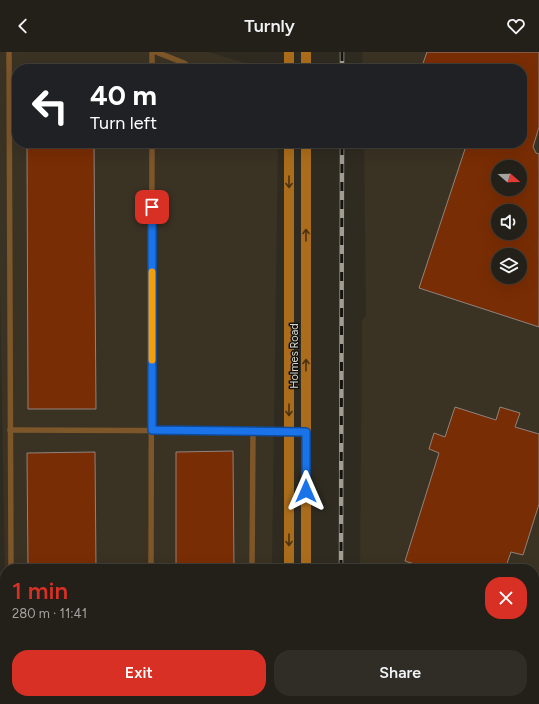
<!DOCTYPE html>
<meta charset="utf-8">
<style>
:root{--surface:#232019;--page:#2f2d26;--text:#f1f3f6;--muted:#a3a3a2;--line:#403e38;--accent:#d93025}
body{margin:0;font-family:Figtree,sans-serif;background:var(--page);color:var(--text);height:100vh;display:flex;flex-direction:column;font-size:15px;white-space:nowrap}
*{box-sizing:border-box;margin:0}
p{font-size:13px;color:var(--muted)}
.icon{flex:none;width:22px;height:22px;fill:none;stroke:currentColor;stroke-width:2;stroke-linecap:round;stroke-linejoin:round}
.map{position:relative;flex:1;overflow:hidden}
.drawer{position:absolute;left:0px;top:512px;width:539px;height:140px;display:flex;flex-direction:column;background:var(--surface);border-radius:16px 16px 0 0;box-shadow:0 4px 16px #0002,0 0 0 1px var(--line)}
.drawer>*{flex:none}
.banner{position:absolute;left:12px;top:12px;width:515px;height:84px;border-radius:16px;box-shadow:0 4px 16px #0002,0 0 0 1px var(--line);background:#202124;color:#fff;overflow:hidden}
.needle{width:26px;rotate:109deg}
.tools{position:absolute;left:491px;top:108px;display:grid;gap:8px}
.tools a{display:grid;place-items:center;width:36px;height:36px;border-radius:50%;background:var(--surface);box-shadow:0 4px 16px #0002,0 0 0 1px var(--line);font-size:20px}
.pin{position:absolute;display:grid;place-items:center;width:34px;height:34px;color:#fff;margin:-17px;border-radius:8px;box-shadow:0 2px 6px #0006}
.me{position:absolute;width:44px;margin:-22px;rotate:0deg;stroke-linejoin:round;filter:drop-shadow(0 0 3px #0008)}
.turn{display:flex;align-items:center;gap:14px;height:84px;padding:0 12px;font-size:18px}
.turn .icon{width:52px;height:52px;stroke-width:2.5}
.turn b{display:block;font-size:28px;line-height:34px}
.round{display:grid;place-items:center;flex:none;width:42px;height:42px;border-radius:16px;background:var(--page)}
.overview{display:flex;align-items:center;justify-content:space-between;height:68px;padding:0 12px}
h1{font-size:24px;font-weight:600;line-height:30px;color:var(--accent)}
.button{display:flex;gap:8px;margin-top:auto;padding:8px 12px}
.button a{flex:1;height:46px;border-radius:16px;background:var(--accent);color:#fff;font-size:16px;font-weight:600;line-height:46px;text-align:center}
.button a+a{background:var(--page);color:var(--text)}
header{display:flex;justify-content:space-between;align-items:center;height:52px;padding:0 12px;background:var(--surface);font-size:18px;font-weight:600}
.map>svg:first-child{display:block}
.built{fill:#3a3223;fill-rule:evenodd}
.building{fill:#792d04;stroke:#90837d;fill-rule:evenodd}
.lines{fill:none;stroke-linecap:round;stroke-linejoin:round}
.service{stroke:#7d562a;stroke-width:5.5}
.secondary{stroke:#ab6d1b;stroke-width:10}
.rail-casing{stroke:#a09d95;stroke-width:4.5}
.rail{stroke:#15130f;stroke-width:3;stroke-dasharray:9;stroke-linecap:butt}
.oneway{stroke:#4a3213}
.route-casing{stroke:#114b97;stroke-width:10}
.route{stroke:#1a73e8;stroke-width:7}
.slow{stroke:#f59e0b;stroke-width:7}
.labels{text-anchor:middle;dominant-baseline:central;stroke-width:3;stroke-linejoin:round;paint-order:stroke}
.street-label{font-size:11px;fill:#d9d6d0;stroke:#15130f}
</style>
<header><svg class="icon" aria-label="back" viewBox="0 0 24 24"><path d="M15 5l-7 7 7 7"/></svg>Turnly<svg class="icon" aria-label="heart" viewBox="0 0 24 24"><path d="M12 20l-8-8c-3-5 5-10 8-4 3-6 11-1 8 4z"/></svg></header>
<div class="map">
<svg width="539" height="652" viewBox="0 0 539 652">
<rect width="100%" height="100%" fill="#2f2b21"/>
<g class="built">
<path d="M 0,0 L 208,0 L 266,17 L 17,17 L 17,91 L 278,91 L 272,517 L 5,517 L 5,531 L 0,239 Z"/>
<path d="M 362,0 L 539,0 L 539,652 L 359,652 L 359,647 L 534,647 L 534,517 L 360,517 L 362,268 L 366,264 L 364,91 L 522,91 L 522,17 L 363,17 ZM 498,115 L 520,115 L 520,137 L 498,137 ZM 498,159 L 520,159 L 520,181 L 498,181 ZM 498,203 L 520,203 L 520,225 L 498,225 Z"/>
<rect x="7" y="647" width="263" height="5"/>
</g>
<g class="building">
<path d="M 427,0 L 539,0 L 539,75 L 533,95 L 536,101 L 539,102 L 539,275 L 419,236 L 467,91 L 522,91 L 522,17 L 421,17 ZM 498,115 L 520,115 L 520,137 L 498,137 ZM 498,159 L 520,159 L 520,181 L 498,181 ZM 498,203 L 520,203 L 520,225 L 498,225 Z"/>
<path d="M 27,91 L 94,91 L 96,357 L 28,357 Z"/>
<path d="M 455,355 L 496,368 L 500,355 L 520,361 L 515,375 L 539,382 L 539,452 L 523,503 L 511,500 L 505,517 L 430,517 L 405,509 L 439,401 L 429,397 L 434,381 L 445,385 Z"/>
<path d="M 233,399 L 234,517 L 176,517 L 176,400 Z"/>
<path d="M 95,400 L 96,517 L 28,517 L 27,401 Z"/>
</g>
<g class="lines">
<g class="service">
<path d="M 9,0 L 11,517"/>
<path d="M 156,0 L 184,11 L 192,17"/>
<path d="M 152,17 L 152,0"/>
<path d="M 10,378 L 289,379"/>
<path d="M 151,517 L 152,91"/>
<path d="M 252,517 L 253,379"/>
<path d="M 51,647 L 83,652 L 107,652"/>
<path d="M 151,647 L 151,652"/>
<path d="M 251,652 L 251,647"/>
</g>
<g class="secondary">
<path d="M 289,0 L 289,17"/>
<path d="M 306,17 L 306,0"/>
<path d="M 289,91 L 289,517"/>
<path d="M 306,517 L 306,91"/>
<path d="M 307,647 L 307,652"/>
<path d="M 289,652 L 289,647"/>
</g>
<g class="rail-casing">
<g id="rail">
<path d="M 342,0 L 342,17"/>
<path d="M 341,517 L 342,91"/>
<path d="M 341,652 L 341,647"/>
</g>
</g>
<use href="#rail" class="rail"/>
</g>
<defs><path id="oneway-shaft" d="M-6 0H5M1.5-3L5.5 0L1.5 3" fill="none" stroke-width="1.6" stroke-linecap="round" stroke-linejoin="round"/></defs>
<g class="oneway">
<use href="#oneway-shaft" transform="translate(289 130) rotate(90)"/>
<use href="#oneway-shaft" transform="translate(306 183) rotate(-90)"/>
<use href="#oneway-shaft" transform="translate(306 313) rotate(-90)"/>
<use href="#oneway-shaft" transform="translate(289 358) rotate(90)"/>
<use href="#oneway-shaft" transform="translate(289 488) rotate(90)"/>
</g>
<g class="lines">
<g class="route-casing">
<path id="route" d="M 152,155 L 152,378 L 306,380 L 306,439"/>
</g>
<use href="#route" class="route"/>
<path class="slow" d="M 152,308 L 152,220"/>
</g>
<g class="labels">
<g class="street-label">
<text transform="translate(294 304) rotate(-90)">Holmes Road</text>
</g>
</g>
</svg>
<div class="tools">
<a><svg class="needle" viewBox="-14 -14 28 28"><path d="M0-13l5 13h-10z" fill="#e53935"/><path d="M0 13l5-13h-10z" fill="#a3a3a2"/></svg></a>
<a><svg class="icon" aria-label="sound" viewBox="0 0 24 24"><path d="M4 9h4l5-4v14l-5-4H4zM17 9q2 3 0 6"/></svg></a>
<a><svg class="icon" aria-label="layers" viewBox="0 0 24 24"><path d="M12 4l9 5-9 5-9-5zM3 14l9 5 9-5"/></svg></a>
</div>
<div class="pin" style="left:152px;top:155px;background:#d93025"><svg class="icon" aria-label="arrive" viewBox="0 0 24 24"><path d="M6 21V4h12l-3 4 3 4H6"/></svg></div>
<svg class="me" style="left:306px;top:439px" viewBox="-20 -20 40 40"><path d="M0-17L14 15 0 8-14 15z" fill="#1a73e8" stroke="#fff" stroke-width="4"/></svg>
<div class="banner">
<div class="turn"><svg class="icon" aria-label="left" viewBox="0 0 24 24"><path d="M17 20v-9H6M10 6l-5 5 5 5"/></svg><div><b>40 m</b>Turn left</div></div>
</div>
<section class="drawer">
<div class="overview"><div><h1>1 min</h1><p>280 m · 11:41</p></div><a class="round" style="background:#d93025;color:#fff"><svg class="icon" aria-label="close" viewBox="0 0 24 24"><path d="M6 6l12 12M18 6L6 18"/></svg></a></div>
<div class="button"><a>Exit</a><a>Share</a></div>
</section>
</div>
